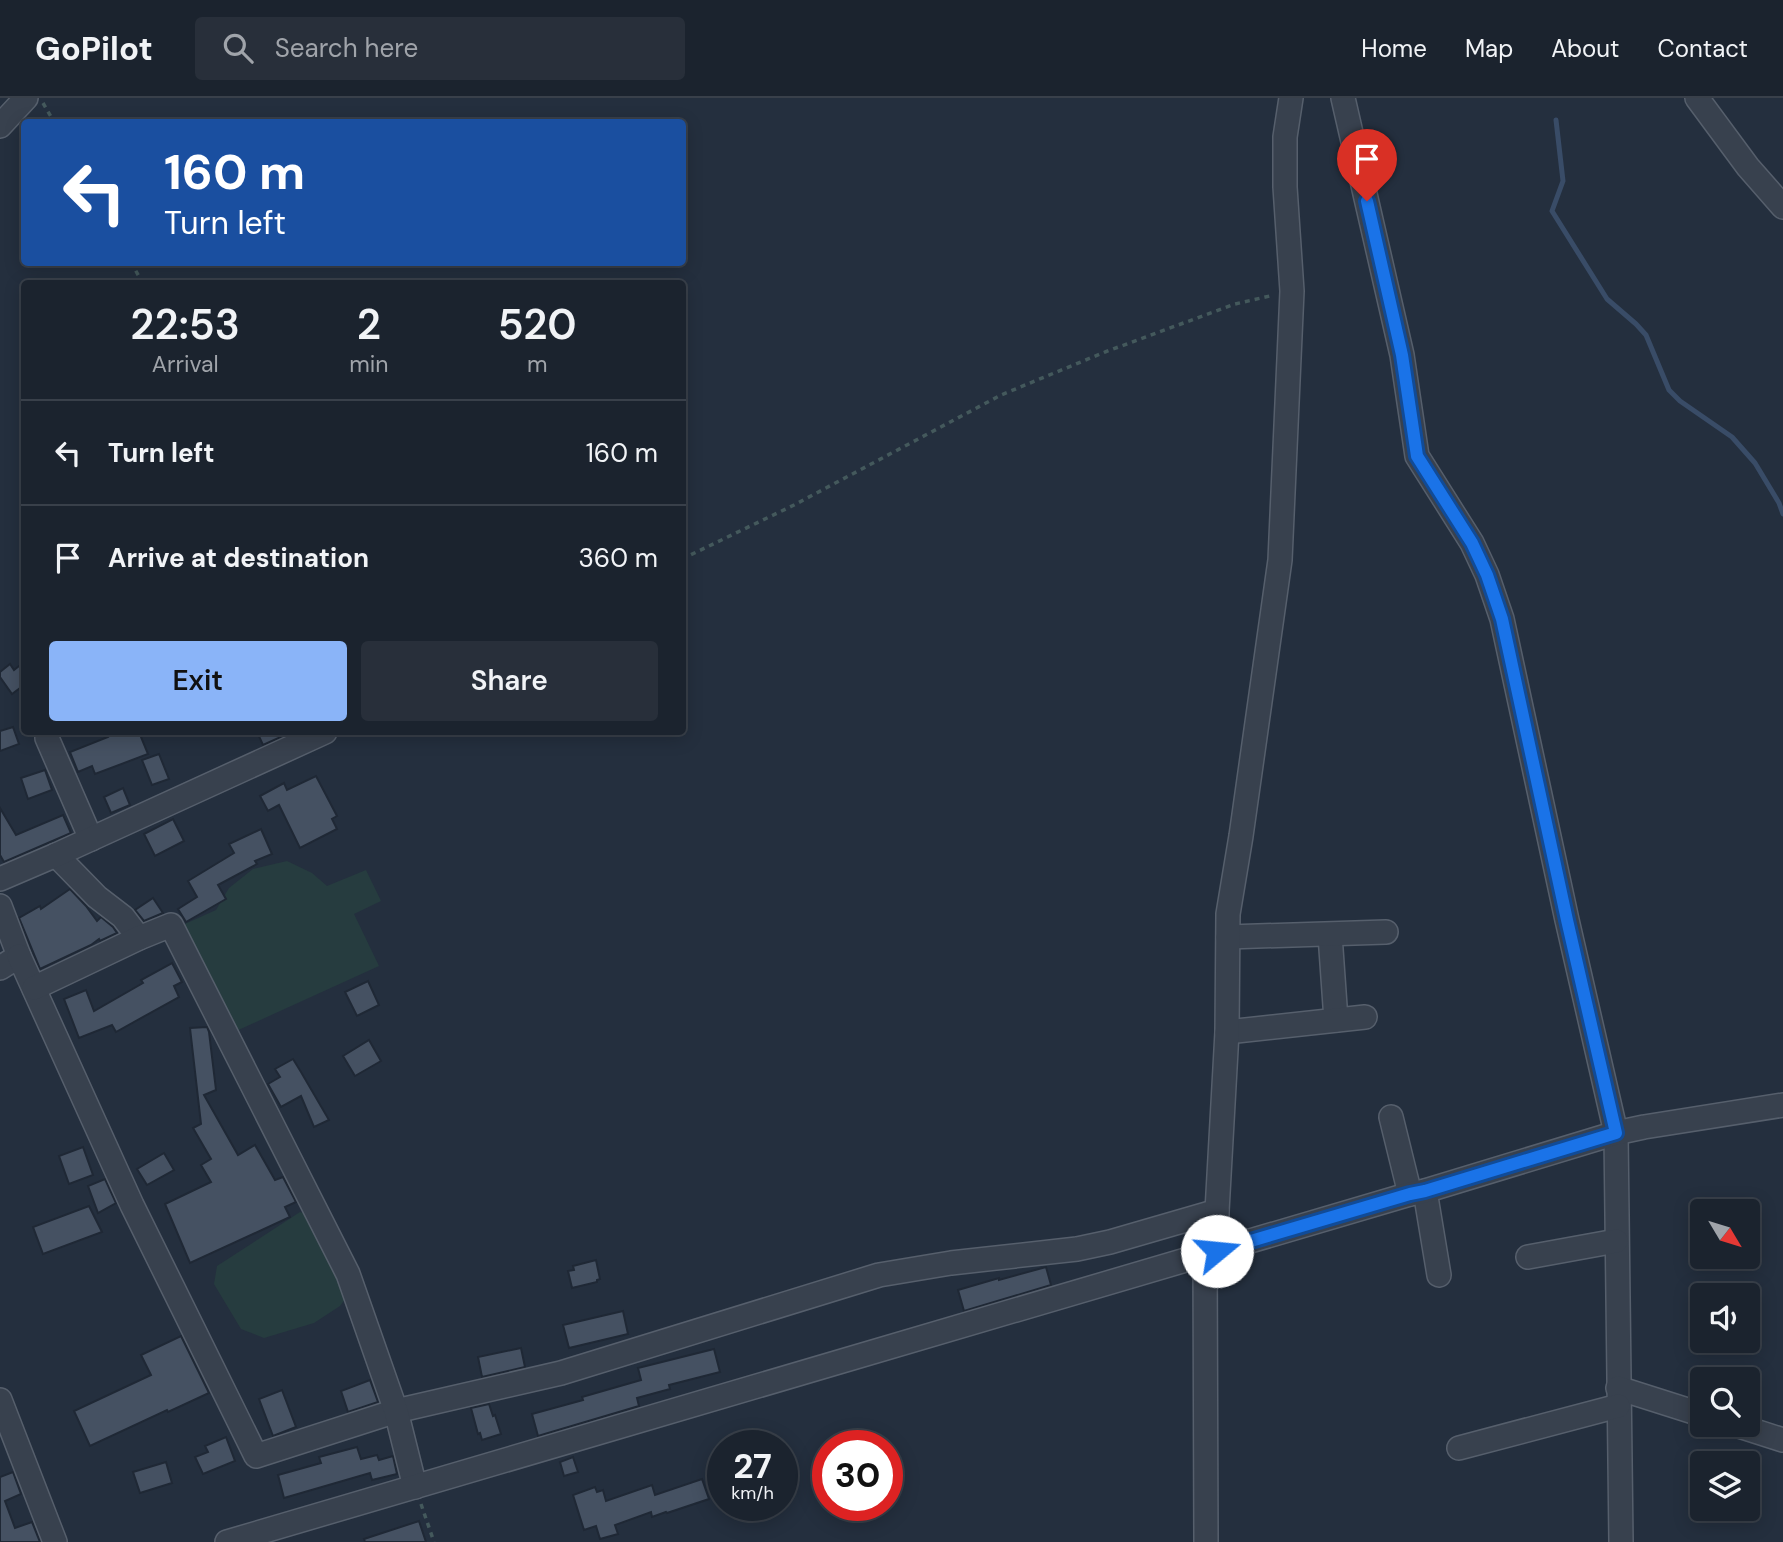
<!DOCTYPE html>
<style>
:root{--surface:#1b232e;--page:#282f3a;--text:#f1f3f6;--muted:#a0a4aa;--line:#39404a;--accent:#8ab4f8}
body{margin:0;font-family:"DM Sans",sans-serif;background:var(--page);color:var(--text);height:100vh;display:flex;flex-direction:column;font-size:26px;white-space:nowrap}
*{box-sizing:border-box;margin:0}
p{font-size:23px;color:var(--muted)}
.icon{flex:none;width:38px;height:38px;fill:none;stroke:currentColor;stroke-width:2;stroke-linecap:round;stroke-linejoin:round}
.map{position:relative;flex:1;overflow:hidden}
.details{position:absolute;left:21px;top:182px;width:665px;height:455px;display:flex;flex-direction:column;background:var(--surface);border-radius:7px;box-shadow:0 4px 18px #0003,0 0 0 2px var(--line)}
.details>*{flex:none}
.top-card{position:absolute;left:21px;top:21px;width:665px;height:147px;border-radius:7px;box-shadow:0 4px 18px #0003,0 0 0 2px var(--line);background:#1a4fa0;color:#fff;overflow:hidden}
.needle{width:46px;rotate:128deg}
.tools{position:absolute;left:1690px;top:1101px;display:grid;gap:14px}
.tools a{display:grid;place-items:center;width:70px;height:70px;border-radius:7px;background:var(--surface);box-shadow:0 4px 18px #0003,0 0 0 2px var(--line);font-size:35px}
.speed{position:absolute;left:707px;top:1332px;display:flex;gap:14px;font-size:35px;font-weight:700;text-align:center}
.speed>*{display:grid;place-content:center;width:91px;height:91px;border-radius:50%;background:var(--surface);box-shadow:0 4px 18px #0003,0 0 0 2px var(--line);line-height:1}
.speed small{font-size:18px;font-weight:400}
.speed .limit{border:10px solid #d22;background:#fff;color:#111}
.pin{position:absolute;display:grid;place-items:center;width:60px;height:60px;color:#fff;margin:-72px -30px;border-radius:50% 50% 50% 0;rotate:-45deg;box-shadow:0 0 7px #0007}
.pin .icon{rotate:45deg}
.me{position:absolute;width:77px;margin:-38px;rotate:73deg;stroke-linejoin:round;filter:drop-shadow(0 0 5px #0008)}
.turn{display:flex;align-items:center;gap:24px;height:147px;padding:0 28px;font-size:32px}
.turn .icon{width:91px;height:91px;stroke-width:2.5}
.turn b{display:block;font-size:49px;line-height:60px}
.eta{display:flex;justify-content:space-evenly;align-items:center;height:119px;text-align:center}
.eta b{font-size:42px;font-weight:600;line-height:49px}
.button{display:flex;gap:14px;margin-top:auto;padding:14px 28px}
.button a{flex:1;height:80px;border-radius:7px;background:var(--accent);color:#111;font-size:28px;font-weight:600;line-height:80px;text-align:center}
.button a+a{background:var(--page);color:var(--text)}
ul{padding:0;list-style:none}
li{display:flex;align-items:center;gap:21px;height:105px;padding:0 28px;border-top:2px solid var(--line)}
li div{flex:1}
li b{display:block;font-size:26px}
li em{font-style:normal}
header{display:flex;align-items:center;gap:42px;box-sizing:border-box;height:98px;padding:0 35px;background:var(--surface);border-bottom:2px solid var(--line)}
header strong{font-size:33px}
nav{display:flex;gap:38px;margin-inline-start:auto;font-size:24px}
.search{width:490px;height:63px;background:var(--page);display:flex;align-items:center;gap:18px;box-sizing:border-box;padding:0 24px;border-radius:7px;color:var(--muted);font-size:26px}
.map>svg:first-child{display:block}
.green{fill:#263c3f}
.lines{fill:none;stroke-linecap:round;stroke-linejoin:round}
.stream{stroke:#394c67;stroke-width:5}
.building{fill:#455162;stroke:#1f2835;stroke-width:2}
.minor-casing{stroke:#565f6c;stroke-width:26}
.path{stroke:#44595c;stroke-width:3.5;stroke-dasharray:5 5;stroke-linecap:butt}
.minor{stroke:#38414e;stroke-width:23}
.route-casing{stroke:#114b97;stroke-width:18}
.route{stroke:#1a73e8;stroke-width:12}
</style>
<header>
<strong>GoPilot</strong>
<div class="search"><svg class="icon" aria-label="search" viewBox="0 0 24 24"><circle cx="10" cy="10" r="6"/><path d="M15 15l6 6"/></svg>Search here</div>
<nav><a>Home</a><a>Map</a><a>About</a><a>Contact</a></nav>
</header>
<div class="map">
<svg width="1783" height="1444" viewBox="0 0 1783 1444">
<rect width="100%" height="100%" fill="#242f3e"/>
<g class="green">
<path d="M 287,763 L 312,775 L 327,788 L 366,772 L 381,803 L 354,816 L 379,868 L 234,934 L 176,830 L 216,812 L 229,790 L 253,771 Z"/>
<path d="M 300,1114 L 313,1118 L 349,1196 L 340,1208 L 314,1225 L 264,1240 L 241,1231 L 214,1186 L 217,1168 Z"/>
</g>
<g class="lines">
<path class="stream" d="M 1556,22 L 1563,83 L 1552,113 L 1607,201 L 1636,226 L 1646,237 L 1669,292 L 1680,303 L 1732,339 L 1755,365 L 1779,405 L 1783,416"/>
</g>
<g class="building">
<path d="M 24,564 L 24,587 L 12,596 L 0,579 L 0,574 L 10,566 L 14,572 Z"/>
<path d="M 13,629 L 19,646 L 0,653 L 0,633 Z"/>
<path d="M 106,634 L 139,634 L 148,656 L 95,676 L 92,668 L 78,674 L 70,654 L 108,639 Z"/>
<path d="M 257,634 L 292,634 L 263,647 Z"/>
<path d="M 159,656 L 169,681 L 152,687 L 142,662 Z"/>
<path d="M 45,672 L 52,692 L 28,701 L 21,680 Z"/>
<path d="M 316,678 L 337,718 L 332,721 L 337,731 L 300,750 L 279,707 L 268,713 L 260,698 L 284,685 L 287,692 Z"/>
<path d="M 123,690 L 130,707 L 111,715 L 104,699 Z"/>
<path d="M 0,710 L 16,737 L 63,717 L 71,735 L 4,764 L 0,757 Z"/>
<path d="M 173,721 L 184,743 L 155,758 L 144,736 Z"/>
<path d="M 261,731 L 272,756 L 255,763 L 257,766 L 218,787 L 226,801 L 186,824 L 178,811 L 197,799 L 188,783 L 234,755 L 229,746 Z"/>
<path d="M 70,791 L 86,808 L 97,823 L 101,819 L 113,829 L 117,835 L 100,843 L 99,841 L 91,847 L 40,871 L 19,820 L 40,808 L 41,811 Z"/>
<path d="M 153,800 L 163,815 L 144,823 L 135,812 Z"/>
<path d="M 172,865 L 182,884 L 174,888 L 179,899 L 116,934 L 112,927 L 79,940 L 64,901 L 86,892 L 94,913 L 143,885 L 141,882 Z"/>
<path d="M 368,883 L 379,907 L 357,918 L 345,894 Z"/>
<path d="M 207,929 L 209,934 L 216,992 L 204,997 L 238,1057 L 255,1047 L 275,1082 L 283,1079 L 296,1104 L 285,1109 L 290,1119 L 190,1165 L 165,1106 L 211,1084 L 201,1067 L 211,1061 L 193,1030 L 201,1026 L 190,930 Z"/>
<path d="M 369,942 L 381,963 L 355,978 L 343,958 Z"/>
<path d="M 293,961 L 301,974 L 329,1022 L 314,1029 L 301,998 L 281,1009 L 268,986 L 280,979 L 275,971 Z"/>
<path d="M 83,1049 L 93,1077 L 69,1086 L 59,1058 Z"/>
<path d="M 164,1055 L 174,1072 L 147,1087 L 137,1071 Z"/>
<path d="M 105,1081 L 116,1105 L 98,1115 L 88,1088 Z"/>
<path d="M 89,1108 L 102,1134 L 43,1156 L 33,1129 Z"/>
<path d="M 596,1162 L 600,1181 L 597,1182 L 597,1184 L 572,1190 L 568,1173 L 574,1172 L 573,1168 Z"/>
<path d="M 1046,1169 L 1051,1187 L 964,1213 L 958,1192 L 999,1180 L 999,1182 Z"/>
<path d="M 623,1213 L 628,1236 L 569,1250 L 563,1227 Z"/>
<path d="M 181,1238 L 209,1295 L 168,1314 L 167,1312 L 90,1348 L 74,1313 L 151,1277 L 141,1257 Z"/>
<path d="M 521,1250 L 525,1269 L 482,1279 L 478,1259 Z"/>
<path d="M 714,1251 L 720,1274 L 669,1287 L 670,1291 L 637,1300 L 639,1308 L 538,1338 L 532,1316 L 583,1302 L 582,1299 L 641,1282 L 638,1270 Z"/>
<path d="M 370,1282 L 378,1304 L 348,1314 L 341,1293 Z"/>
<path d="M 282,1292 L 296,1329 L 273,1338 L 259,1301 Z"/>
<path d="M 489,1306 L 493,1318 L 495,1317 L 501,1336 L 482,1342 L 480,1335 L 478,1336 L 471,1310 Z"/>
<path d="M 226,1339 L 235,1363 L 203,1376 L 195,1359 L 208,1354 L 205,1348 Z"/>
<path d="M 357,1349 L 361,1361 L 377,1357 L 379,1362 L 393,1358 L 397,1376 L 372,1382 L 370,1375 L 284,1400 L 278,1377 L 321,1365 L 319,1359 Z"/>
<path d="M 573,1359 L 578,1374 L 564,1378 L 560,1364 Z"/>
<path d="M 166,1364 L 172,1385 L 140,1395 L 133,1374 Z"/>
<path d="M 13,1374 L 21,1396 L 5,1403 L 15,1430 L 32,1424 L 40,1444 L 0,1444 L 0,1379 Z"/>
<path d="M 702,1381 L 709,1401 L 667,1415 L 666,1414 L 652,1419 L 651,1414 L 615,1427 L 618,1436 L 600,1441 L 596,1428 L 584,1432 L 573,1397 L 595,1389 L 597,1394 L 603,1392 L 606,1403 L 652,1387 L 655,1397 Z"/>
<path d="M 419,1423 L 426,1444 L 365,1444 L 364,1441 Z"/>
</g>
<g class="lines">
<g class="minor-casing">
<g id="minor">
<path d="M 1343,0 L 1402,257 L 1417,358 L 1472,445 L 1487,477 L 1502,521 L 1567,822 L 1616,1035 L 1621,1444"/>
<path d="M 1697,0 L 1748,69 L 1783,109"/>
<path d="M 0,28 L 26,0"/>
<path d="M 47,640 L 91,741"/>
<path d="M 56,757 L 97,799 L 123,819 L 139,840"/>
<path d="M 0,781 L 56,757 L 325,634"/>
<path d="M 0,808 L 19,858 L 0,870"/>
<path d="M 1330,837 L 1336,922"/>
<path d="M 1228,839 L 1386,834"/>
<path d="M 19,858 L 132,1107 L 256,1358 L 396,1313 L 561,1275 L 879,1177 L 951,1165 L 1077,1151 L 1110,1144 L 1217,1113"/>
<path d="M 34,890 L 139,840 L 171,827 L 348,1176 L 396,1313 L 415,1389"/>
<path d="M 1227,934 L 1365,919"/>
<path d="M 1391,1019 L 1410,1096"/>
<path d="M 1425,1093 L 1439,1177"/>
<path d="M 1217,1153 L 1217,1113 L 1227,934 L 1228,816 L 1241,738 L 1280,462 L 1292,193 L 1285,89 L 1285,39 L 1291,0"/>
<path d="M 1205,1156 L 1206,1444"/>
<path d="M 1528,1159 L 1616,1143"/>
<path d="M 1618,1290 L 1703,1317"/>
<path d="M 0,1302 L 55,1444"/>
<path d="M 1733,1326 L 1783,1342"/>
<path d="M 1459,1350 L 1618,1308"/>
<path d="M 227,1444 C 621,1329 1015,1212 1410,1096 L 1425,1093 L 1616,1035 L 1644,1029 L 1783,1007"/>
</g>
</g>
<g class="path">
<path d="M 43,5 L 54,24"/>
<path d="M 131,164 L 143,186"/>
<path d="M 682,461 L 794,407 L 1001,297 L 1105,254 L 1235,206 L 1274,197"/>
<path d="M 421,1406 L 434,1444"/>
</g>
<use href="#minor" class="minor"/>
</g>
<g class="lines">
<g class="route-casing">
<path id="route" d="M 1217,1153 L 1410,1096 L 1425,1093 L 1616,1035 L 1567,822 L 1502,521 L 1487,477 L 1472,445 L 1417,358 L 1402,257 L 1367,103"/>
</g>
<use href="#route" class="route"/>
</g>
</svg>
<div class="tools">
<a><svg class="needle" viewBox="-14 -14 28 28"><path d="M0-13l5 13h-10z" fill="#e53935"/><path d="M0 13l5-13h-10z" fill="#a0a4aa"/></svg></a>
<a><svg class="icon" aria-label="sound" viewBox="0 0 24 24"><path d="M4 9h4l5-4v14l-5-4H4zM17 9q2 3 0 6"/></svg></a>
<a><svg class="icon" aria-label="search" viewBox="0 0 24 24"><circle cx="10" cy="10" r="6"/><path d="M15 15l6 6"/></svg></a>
<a><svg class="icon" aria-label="layers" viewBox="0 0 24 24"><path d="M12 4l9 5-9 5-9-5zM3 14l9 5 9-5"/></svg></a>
</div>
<div class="speed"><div>27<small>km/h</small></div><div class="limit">30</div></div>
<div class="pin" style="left:1367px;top:103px;background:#d93025"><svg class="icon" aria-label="arrive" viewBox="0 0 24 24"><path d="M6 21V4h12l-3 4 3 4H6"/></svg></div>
<svg class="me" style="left:1217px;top:1153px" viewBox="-20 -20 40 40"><circle r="19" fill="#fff"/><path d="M0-13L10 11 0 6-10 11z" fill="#1a73e8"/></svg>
<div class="top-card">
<div class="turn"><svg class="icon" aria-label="left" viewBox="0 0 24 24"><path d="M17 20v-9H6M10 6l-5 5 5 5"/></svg><div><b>160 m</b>Turn left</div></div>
</div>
<section class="details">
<div class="eta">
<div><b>22:53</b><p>Arrival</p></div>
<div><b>2</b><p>min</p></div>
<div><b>520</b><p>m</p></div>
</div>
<ul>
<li><svg class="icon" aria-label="left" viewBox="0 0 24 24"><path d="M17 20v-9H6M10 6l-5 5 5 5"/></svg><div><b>Turn left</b></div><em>160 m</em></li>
<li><svg class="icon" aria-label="arrive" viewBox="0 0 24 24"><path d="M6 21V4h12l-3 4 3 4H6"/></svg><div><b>Arrive at destination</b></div><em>360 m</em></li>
</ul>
<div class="button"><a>Exit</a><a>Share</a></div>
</section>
</div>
